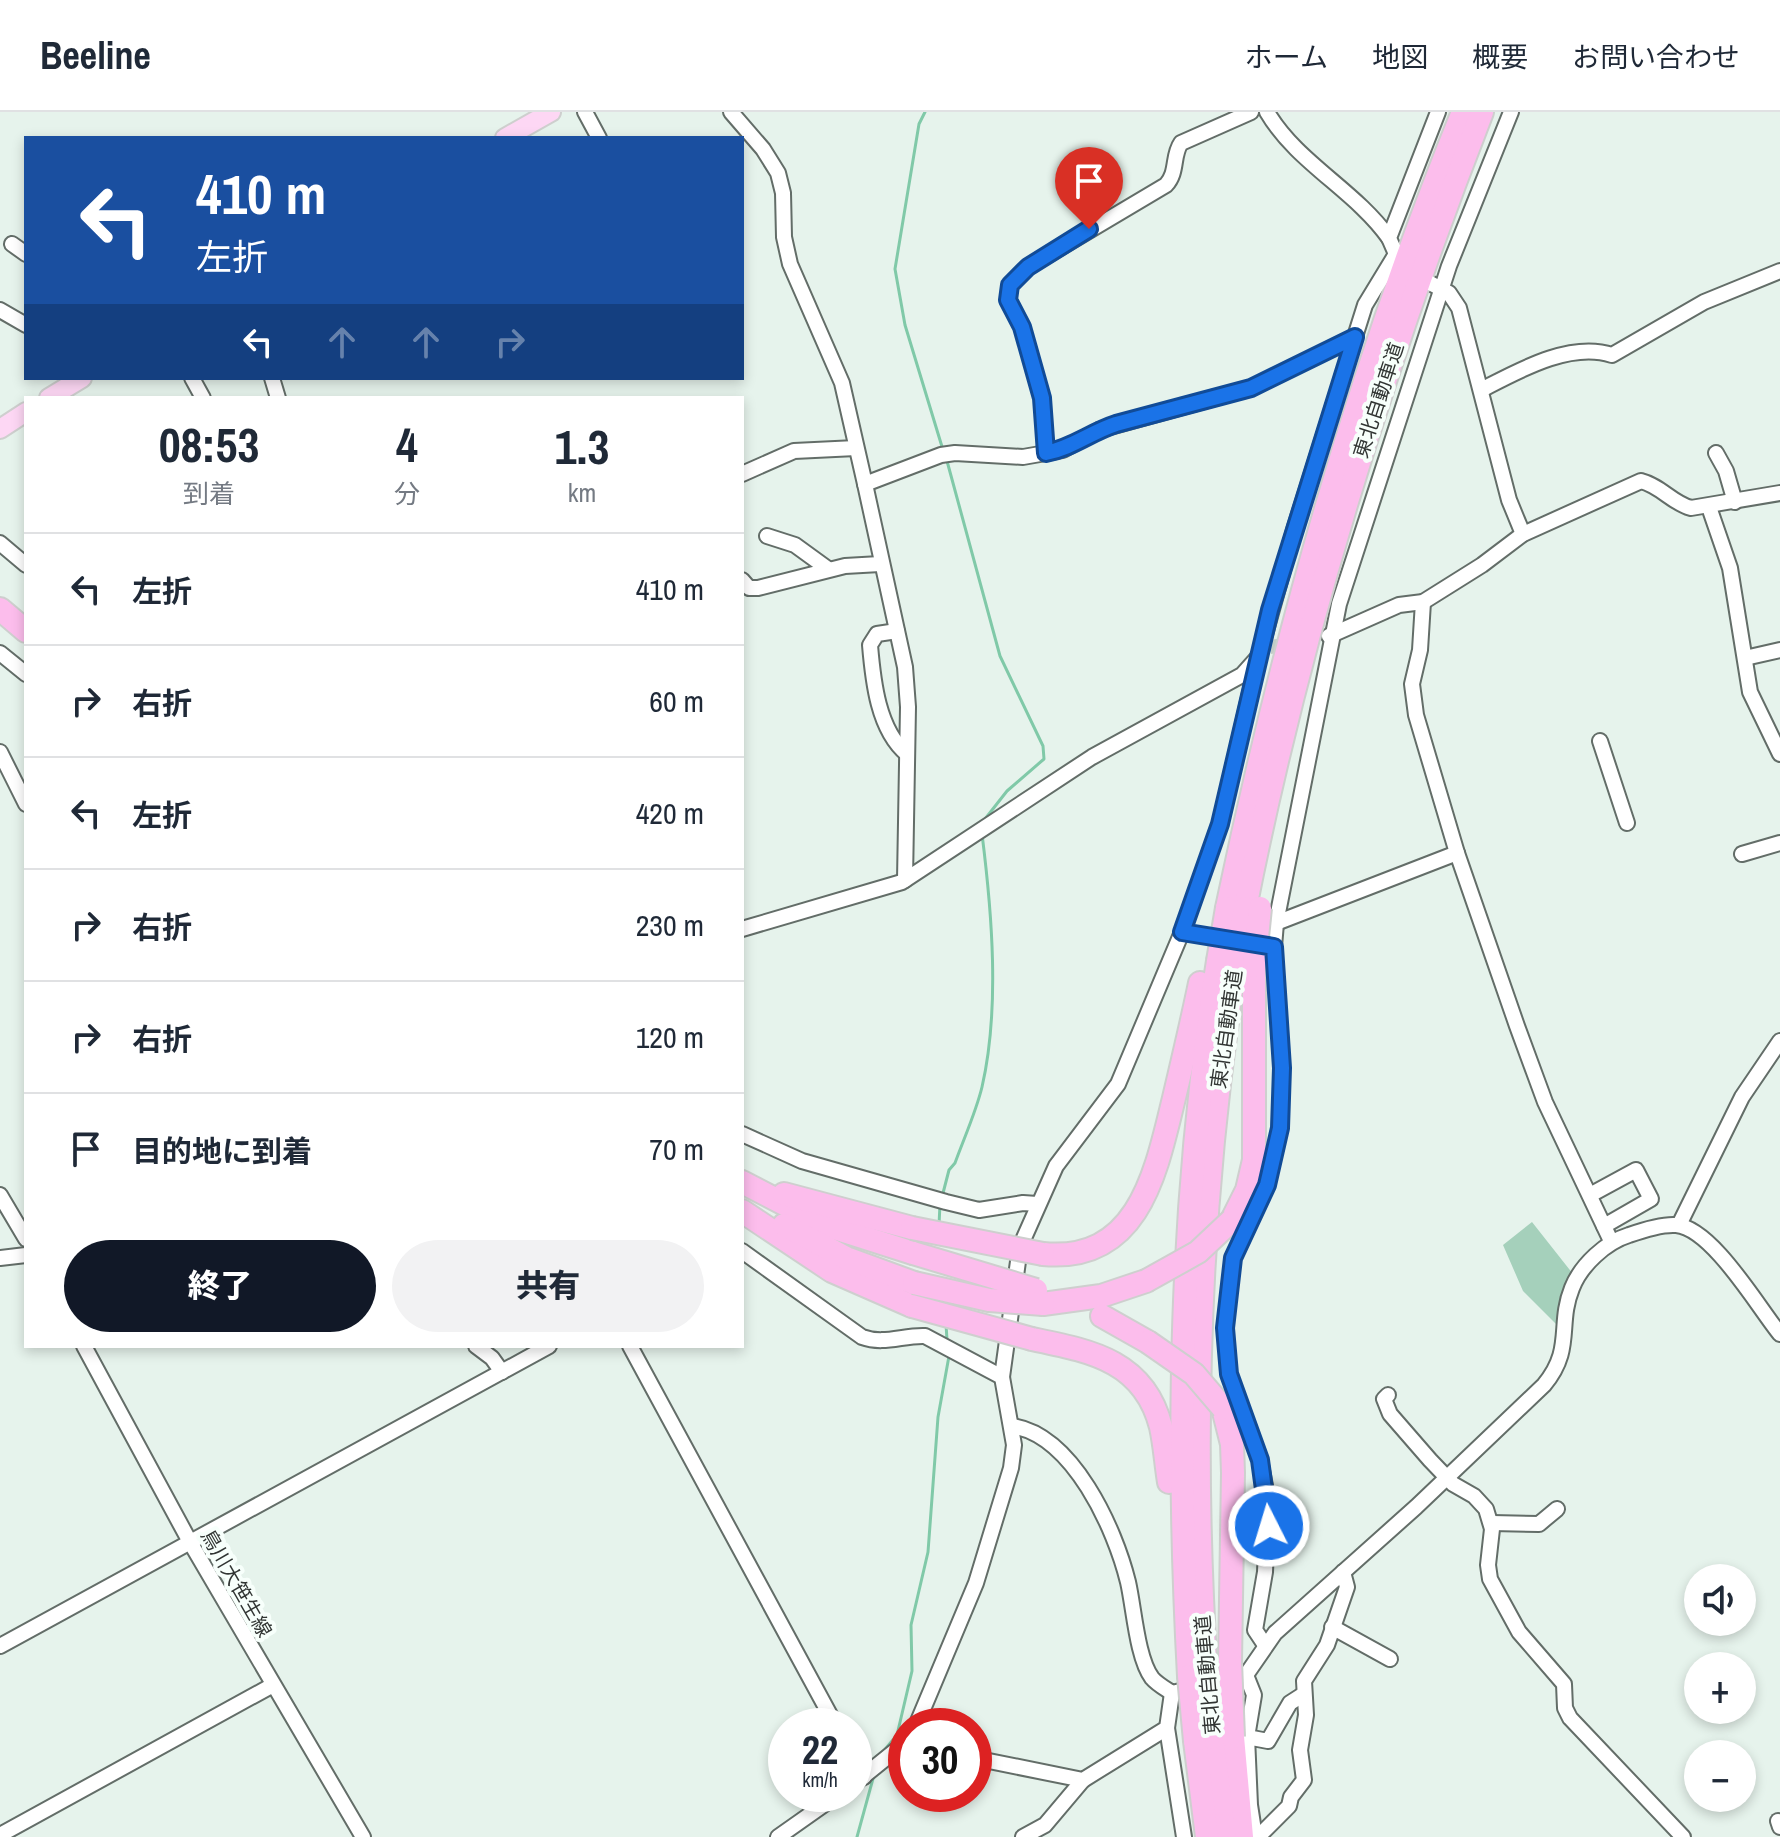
<!DOCTYPE html>
<html lang="ja">
<meta charset="utf-8">
<style>
:root{--surface:#fff;--page:#f2f2f3;--text:#1f2937;--muted:#747a83;--line:#e0e1e3;--accent:#111827}
body{margin:0;font-family:"Archivo Narrow","Noto Sans JP",sans-serif;background:var(--page);color:var(--text);height:100vh;display:flex;flex-direction:column;font-size:30px;white-space:nowrap}
*{box-sizing:border-box;margin:0}
p{font-size:26px;color:var(--muted)}
.icon{flex:none;width:44px;height:44px;fill:none;stroke:currentColor;stroke-width:2;stroke-linecap:round;stroke-linejoin:round}
.map{position:relative;flex:1;overflow:hidden}
.details{position:absolute;left:24px;top:284px;width:720px;height:952px;display:flex;flex-direction:column;background:var(--surface);border-radius:0px;box-shadow:0 4px 12px #0003}
.details>*{flex:none}
.top-card{position:absolute;left:24px;top:24px;width:720px;height:244px;border-radius:0px;box-shadow:0 4px 12px #0003;background:#1a4fa0;color:#fff;overflow:hidden}
.controls{position:absolute;left:1684px;top:1452px;display:grid;gap:16px}
.controls a{display:grid;place-items:center;width:72px;height:72px;border-radius:50%;background:var(--surface);box-shadow:0 4px 12px #0003;font-size:40px}
.speed{position:absolute;left:768px;top:1596px;display:flex;gap:16px;font-size:40px;font-weight:700;text-align:center}
.speed>*{display:grid;place-content:center;width:104px;height:104px;border-radius:50%;background:var(--surface);box-shadow:0 4px 12px #0003;line-height:1}
.speed small{font-size:20px;font-weight:400}
.speed .limit{border:12px solid #d22;background:#fff;color:#111}
.pin{position:absolute;display:grid;place-items:center;width:68px;height:68px;color:#fff;margin:-82px -34px;border-radius:50% 50% 50% 0;rotate:-45deg;box-shadow:0 0 8px #0007}
.pin .icon{rotate:45deg}
.me{position:absolute;width:88px;margin:-44px;rotate:355deg;stroke-linejoin:round;filter:drop-shadow(0 0 6px #0008)}
.turn{display:flex;align-items:center;gap:28px;height:168px;padding:0 40px;font-size:36px}
.turn .icon{width:104px;height:104px;stroke-width:2.5}
.turn b{display:block;font-size:56px;line-height:68px}
.lanes{display:flex;align-items:center;height:76px;padding:0 40px;background:#0003;justify-content:center;gap:40px;direction:ltr}
.lanes .off{opacity:.35}
.eta{display:flex;justify-content:space-evenly;align-items:center;height:136px;text-align:center}
.eta b{font-size:48px;font-weight:800;line-height:56px}
.button{display:flex;gap:16px;margin-top:auto;padding:16px 40px}
.button a{flex:1;height:92px;border-radius:48px;background:var(--accent);color:#fff;font-size:32px;font-weight:800;line-height:92px;text-align:center}
.button a+a{background:var(--page);color:var(--text)}
ul{padding:0;list-style:none}
li{display:flex;align-items:center;gap:24px;height:112px;padding:0 40px;border-top:2px solid var(--line)}
li div{flex:1}
li b{display:block;font-size:30px}
li em{font-style:normal}
header{display:flex;align-items:center;gap:48px;box-sizing:border-box;height:112px;padding:0 40px;background:var(--surface);border-bottom:2px solid var(--line)}
header strong{font-size:38px}
nav{display:flex;gap:44px;margin-inline-start:auto;font-size:28px}
.map>svg:first-child{display:block}
.green{fill:#a5d0bb}
.lines{fill:none;stroke-linecap:round;stroke-linejoin:round}
.stream{stroke:#80c9a8;stroke-width:3}
.minor-tunnel{stroke:#c2cdc7;stroke-width:14;stroke-dasharray:14 7;stroke-linecap:butt}
.minor-casing{stroke:#636d68;stroke-width:18}
.major-casing{stroke:#cecfce;stroke-width:22}
.highway-casing{stroke:#cecfce;stroke-width:26}
.minor{stroke:#fff;stroke-width:14}
.major{stroke:#fdd7f4;stroke-width:18}
.highway{stroke:#fcbdec;stroke-width:22}
.highway-bridge-casing{stroke:#cecfce;stroke-width:26;stroke-linecap:butt}
.highway-bridge{stroke:#fcbdec;stroke-width:22}
.route-casing{stroke:#114b97;stroke-width:20}
.route{stroke:#1a73e8;stroke-width:14}
.labels{text-anchor:middle;dominant-baseline:central;stroke-width:8;stroke-linejoin:round;paint-order:stroke}
.street-label{font-size:20px;fill:#313533;stroke:#f7fffb}
</style>
<header>
<strong>Beeline</strong>
<nav><a>ホーム</a><a>地図</a><a>概要</a><a>お問い合わせ</a></nav>
</header>
<div class="map">
<svg width="1780" height="1725" viewBox="0 0 1780 1725">
<rect width="100%" height="100%" fill="#e6f3ec"/>
<path class="green" d="M 1532,1110 L 1573,1162 L 1565,1173 L 1560,1216 L 1523,1179 L 1503,1133 Z"/>
<g class="lines">
<g class="stream">
<path d="M 925,0 L 919,12 L 895,157 L 905,213 L 943,338"/>
<path d="M 947,349 L 1000,544 L 1043,634 L 1044,647 L 1007,679 L 985,707"/>
<path d="M 942,1085 L 949,1058 L 955,1051 C 964,1026 976,1000 982,975 C 1000,897 992,801 982,722"/>
<path d="M 939,1113 L 940,1092"/>
<path d="M 946,1212 L 947,1228"/>
<path d="M 882,1641 L 897,1623 L 912,1559 L 911,1513 L 928,1440 L 938,1305 L 949,1244"/>
<path d="M 857,1725 L 874,1663"/>
</g>
<path class="minor-tunnel" d="M 1270,535 L 1295,531"/>
<g class="minor-casing">
<g id="minor">
<path d="M 585,0 L 599,26"/>
<path d="M 731,0 L 763,37 L 778,61 L 783,81 L 784,125 L 790,152 L 842,271 L 865,372 L 905,555 L 908,595 L 905,768"/>
<path d="M 1267,0 C 1297,51 1355,78 1389,126"/>
<path d="M 12,132 L 26,142"/>
<path d="M 1428,170 L 1449,181 L 1459,196 L 1509,388 L 1523,422"/>
<path d="M 0,198 L 26,213"/>
<path d="M 192,266 L 203,286"/>
<path d="M 272,266 L 278,286"/>
<path d="M 1481,278 C 1518,259 1570,229 1612,243 L 1704,190 L 1780,159"/>
<path d="M 1046,341 L 1042,286 L 1022,215 L 1008,188 L 1010,173 L 1028,155 L 1166,73 C 1178,60 1172,44 1181,31 L 1251,0"/>
<path d="M 1716,341 L 1726,359 L 1735,390"/>
<path d="M 742,362 L 794,339 L 856,336"/>
<path d="M 865,372 L 941,343 L 955,341 L 1023,345 L 1063,338 L 1099,318 L 1251,276 L 1355,225"/>
<path d="M 1709,395 L 1730,456 L 1750,580 L 1780,642"/>
<path d="M 767,424 L 795,433 L 828,457"/>
<path d="M 0,431 L 26,453"/>
<path d="M 742,468 L 749,476 L 758,476 L 845,454 L 880,452"/>
<path d="M 1423,490 L 1420,538 L 1412,572 L 1416,603 L 1457,741 L 1517,914 L 1545,990 L 1611,1129"/>
<path d="M 897,519 L 877,522 L 870,533 C 873,569 878,618 907,642"/>
<path d="M 1329,524 L 1399,493 L 1423,490 L 1482,453 L 1523,422 L 1641,369 C 1661,374 1672,391 1691,396 L 1780,381"/>
<path d="M 0,541 L 26,562"/>
<path d="M 1745,546 L 1780,538"/>
<path d="M 1600,629 L 1627,711"/>
<path d="M 0,640 L 26,692"/>
<path d="M 1742,742 L 1780,731"/>
<path d="M 1276,811 L 1457,741"/>
<path d="M 742,817 L 902,770 L 1092,645 L 1242,563 L 1259,544 L 1295,415 L 1365,193 L 1396,142 L 1389,126 L 1438,0"/>
<path d="M 1182,820 L 1229,828"/>
<path d="M 742,1022 L 802,1049 L 946,1090 L 979,1098 L 1023,1091 L 1037,1092"/>
<path d="M 0,1083 L 26,1127"/>
<path d="M 1590,1083 L 1636,1058 L 1651,1087 L 1604,1114"/>
<path d="M 1679,1113 L 1742,985 L 1780,929"/>
<path d="M 742,1139 L 862,1225 C 884,1233 903,1223 925,1224 L 1002,1265 L 1014,1333 L 1011,1356 L 976,1471 L 916,1614"/>
<path d="M 0,1146 L 26,1143"/>
<path d="M 84,1234 L 190,1430 L 363,1725"/>
<path d="M 476,1234 L 492,1246 L 502,1260"/>
<path d="M 630,1234 L 836,1614"/>
<path d="M 1002,1265 L 1020,1135 L 1056,1054 L 1118,972 L 1182,820 L 1220,712 L 1258,546"/>
<path d="M 1388,1283 L 1384,1287 L 1390,1302 L 1430,1348 L 1453,1372 L 1474,1384 L 1486,1397 L 1492,1417 L 1488,1453 L 1490,1467 L 1519,1520 L 1564,1572 L 1565,1596 L 1570,1606 L 1683,1725"/>
<path d="M 1012,1314 C 1073,1323 1115,1417 1128,1470 C 1134,1496 1137,1546 1152,1566 C 1157,1572 1166,1577 1172,1581 L 1246,1563 L 1275,1521 L 1416,1395 L 1544,1273 C 1574,1237 1557,1213 1572,1176 C 1581,1153 1606,1130 1629,1123 C 1643,1118 1661,1112 1676,1113 C 1712,1116 1758,1195 1780,1222"/>
<path d="M 1492,1411 L 1539,1412 L 1557,1397"/>
<path d="M 1332,1515 L 1390,1547"/>
<path d="M 1265,1533 L 1255,1518 L 1265,1460 L 1268,1389 L 1260,1348 L 1229,1262 L 1225,1216 L 1233,1146 L 1267,1073 L 1280,1016 L 1282,956 L 1274,835 L 1276,811 L 1339,492 L 1449,154 L 1511,0"/>
<path d="M 0,1534 L 549,1234"/>
<path d="M 1246,1563 L 1254,1583 L 1247,1625"/>
<path d="M 1167,1616 L 1184,1725"/>
<path d="M 854,1646 L 864,1665"/>
<path d="M 974,1646 L 1083,1668 L 1167,1616 L 1172,1581"/>
<path d="M 854,1672 L 906,1630"/>
<path d="M 1778,1709 L 1780,1715"/>
<path d="M 0,1723 L 273,1573"/>
<path d="M 778,1725 L 839,1682"/>
<path d="M 1023,1725 L 1045,1713 L 1083,1668"/>
<path d="M 1255,1725 L 1250,1693 L 1247,1625 L 1268,1629 L 1290,1591 L 1304,1582"/>
<path d="M 1258,1725 L 1289,1694 L 1291,1685 L 1304,1668 L 1300,1638 L 1306,1603 L 1304,1569 L 1327,1533 L 1347,1475 L 1343,1460"/>
</g>
</g>
<g class="major-casing">
<g id="major">
<path d="M 505,26 L 551,0"/>
<path d="M 49,286 L 82,266"/>
<path d="M 0,317 L 26,300"/>
</g>
</g>
<g class="highway-casing">
<g id="highway">
<path d="M 0,497 L 26,519"/>
<path d="M 1227,796 C 1284,524 1358,257 1463,0"/>
<path d="M 1245,796 C 1299,523 1381,259 1482,0"/>
<path d="M 742,1070 L 825,1113 L 913,1141"/>
<path d="M 784,1082 L 912,1116"/>
<path d="M 742,1099 L 832,1159 L 912,1194"/>
<path d="M 1232,1108 L 1247,1078 L 1254,1048 L 1254,854"/>
<path d="M 784,1113 L 846,1146 L 914,1171"/>
<path d="M 1043,1142 C 1139,1151 1156,1060 1174,986 C 1183,948 1192,910 1200,871"/>
<path d="M 1043,1192 L 1101,1184 L 1146,1169"/>
<path d="M 1102,1204 L 1148,1230"/>
<path d="M 1032,1227 C 1090,1239 1144,1248 1161,1315 C 1165,1333 1166,1352 1169,1370"/>
<path d="M 1223,1296 L 1232,1332 L 1233,1361 L 1230,1550"/>
<path d="M 1206,1561 C 1191,1324 1198,1090 1235,854"/>
<path d="M 1189,1564 C 1176,1324 1180,1087 1218,849"/>
<path d="M 1233,1625 L 1242,1725"/>
<path d="M 1212,1626 L 1225,1725"/>
<path d="M 1195,1629 L 1207,1725"/>
</g>
</g>
<use href="#minor" class="minor"/>
<use href="#major" class="major"/>
<use href="#highway" class="highway"/>
<g class="highway-bridge-casing">
<g id="highway-bridge">
<path d="M 1218,849 L 1227,796"/>
<path d="M 1235,854 L 1245,796"/>
<path d="M 1254,854 L 1260,796"/>
<path d="M 912,1116 L 1043,1142"/>
<path d="M 913,1141 L 1036,1178"/>
<path d="M 1146,1169 L 1198,1140 L 1232,1108"/>
<path d="M 914,1171 L 989,1188 L 1043,1192"/>
<path d="M 912,1194 L 1032,1227"/>
<path d="M 1148,1230 L 1194,1262 L 1223,1296"/>
<path d="M 1230,1550 L 1233,1625"/>
<path d="M 1206,1561 L 1212,1626"/>
<path d="M 1189,1564 L 1195,1629"/>
</g>
</g>
<use href="#highway-bridge" class="highway-bridge"/>
</g>
<g class="lines">
<g class="route-casing">
<path id="route" d="M 1089,117 L 1028,155 L 1010,173 L 1008,188 L 1022,215 L 1042,286 L 1046,341 C 1072,336 1091,320 1116,312 L 1251,276 L 1355,225 L 1270,498 L 1220,712 L 1182,820 L 1274,835 L 1282,956 L 1280,1016 L 1267,1073 L 1233,1146 L 1225,1216 L 1229,1262 L 1260,1348 L 1269,1414"/>
</g>
<use href="#route" class="route"/>
</g>
<g class="labels">
<g class="street-label">
<text transform="translate(1378 288) rotate(-72)">東北自動車道</text>
<text transform="translate(1226 917) rotate(-82)">東北自動車道</text>
<text transform="translate(237 1471) rotate(60)">鳥川大笹生線</text>
<text transform="translate(1207 1563) rotate(-95)">東北自動車道</text>
</g>
</g>
</svg>
<div class="controls">
<a><svg class="icon" aria-label="sound" viewBox="0 0 24 24"><path d="M4 9h4l5-4v14l-5-4H4zM17 9q2 3 0 6"/></svg></a>
<a>+</a>
<a>−</a>
</div>
<div class="speed"><div>22<small>km/h</small></div><div class="limit">30</div></div>
<div class="pin" style="left:1089px;top:117px;background:#d93025"><svg class="icon" aria-label="arrive" viewBox="0 0 24 24"><path d="M6 21V4h12l-3 4 3 4H6"/></svg></div>
<svg class="me" style="left:1269px;top:1414px" viewBox="-20 -20 40 40"><circle r="17" fill="#1a73e8" stroke="#fff" stroke-width="3"/><path d="M0-11L8 9 0 5-8 9z" fill="#fff"/></svg>
<div class="top-card">
<div class="turn"><svg class="icon" aria-label="left" viewBox="0 0 24 24"><path d="M17 20v-9H6M10 6l-5 5 5 5"/></svg><div><b>410 m</b>左折</div></div>
<div class="lanes"><svg class="icon" aria-label="left" viewBox="0 0 24 24"><path d="M17 20v-9H6M10 6l-5 5 5 5"/></svg><svg class="icon off" aria-label="ahead" viewBox="0 0 24 24"><path d="M12 20V5M6 11l6-6 6 6"/></svg><svg class="icon off" aria-label="ahead" viewBox="0 0 24 24"><path d="M12 20V5M6 11l6-6 6 6"/></svg><svg class="icon off" aria-label="right" viewBox="0 0 24 24"><path d="M7 20v-9h11M14 6l5 5-5 5"/></svg></div>
</div>
<section class="details">
<div class="eta">
<div><b>08:53</b><p>到着</p></div>
<div><b>4</b><p>分</p></div>
<div><b>1.3</b><p>km</p></div>
</div>
<ul>
<li><svg class="icon" aria-label="left" viewBox="0 0 24 24"><path d="M17 20v-9H6M10 6l-5 5 5 5"/></svg><div><b>左折</b></div><em>410 m</em></li>
<li><svg class="icon" aria-label="right" viewBox="0 0 24 24"><path d="M7 20v-9h11M14 6l5 5-5 5"/></svg><div><b>右折</b></div><em>60 m</em></li>
<li><svg class="icon" aria-label="left" viewBox="0 0 24 24"><path d="M17 20v-9H6M10 6l-5 5 5 5"/></svg><div><b>左折</b></div><em>420 m</em></li>
<li><svg class="icon" aria-label="right" viewBox="0 0 24 24"><path d="M7 20v-9h11M14 6l5 5-5 5"/></svg><div><b>右折</b></div><em>230 m</em></li>
<li><svg class="icon" aria-label="right" viewBox="0 0 24 24"><path d="M7 20v-9h11M14 6l5 5-5 5"/></svg><div><b>右折</b></div><em>120 m</em></li>
<li><svg class="icon" aria-label="arrive" viewBox="0 0 24 24"><path d="M6 21V4h12l-3 4 3 4H6"/></svg><div><b>目的地に到着</b></div><em>70 m</em></li>
</ul>
<div class="button"><a>終了</a><a>共有</a></div>
</section>
</div>
